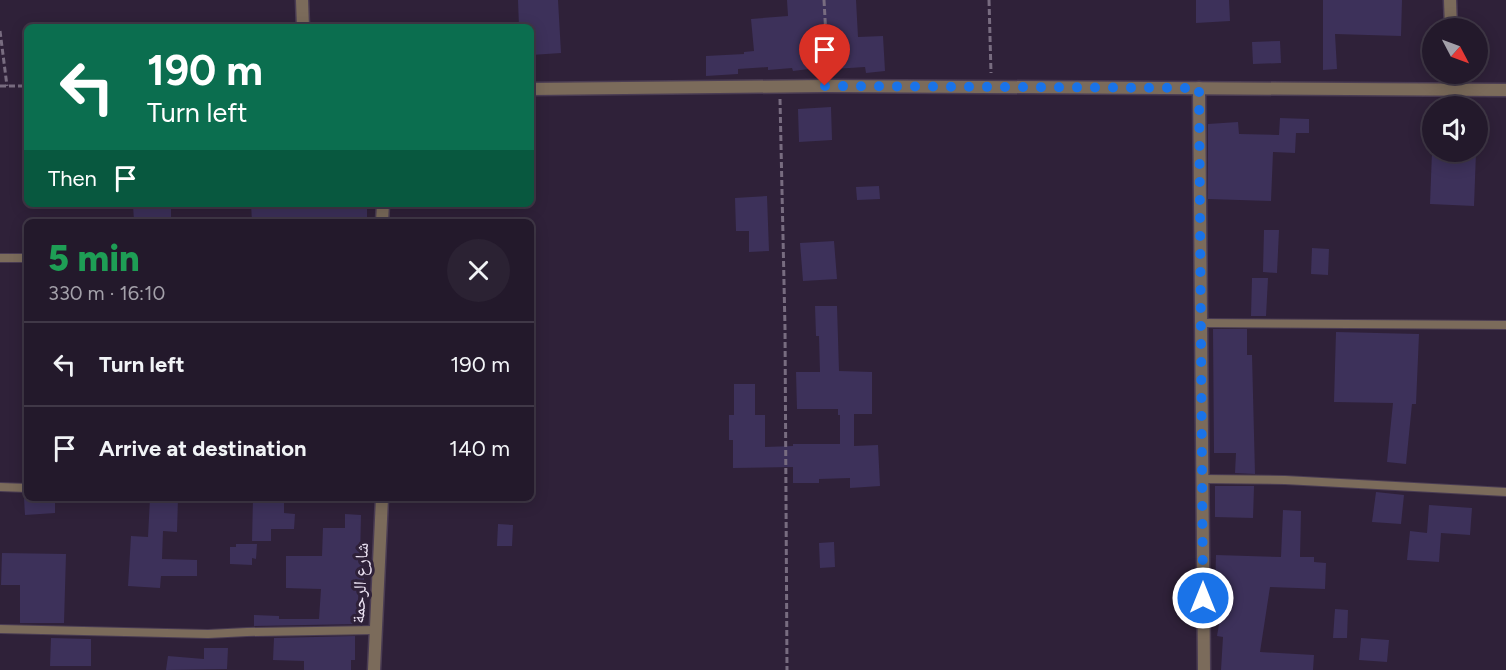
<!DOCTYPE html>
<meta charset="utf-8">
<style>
:root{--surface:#23192b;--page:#2b2233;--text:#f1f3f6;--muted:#a3a0a9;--line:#403847}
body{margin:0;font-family:Figtree,"Noto Naskh Arabic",sans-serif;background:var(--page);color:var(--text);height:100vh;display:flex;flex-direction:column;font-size:22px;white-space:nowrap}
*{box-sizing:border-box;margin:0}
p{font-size:20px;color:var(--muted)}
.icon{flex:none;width:33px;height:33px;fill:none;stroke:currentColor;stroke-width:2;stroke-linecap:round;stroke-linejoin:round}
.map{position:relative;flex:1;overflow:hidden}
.side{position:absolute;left:24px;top:219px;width:510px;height:282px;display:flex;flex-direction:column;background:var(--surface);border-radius:9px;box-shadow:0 3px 15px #0003,0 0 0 2px var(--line)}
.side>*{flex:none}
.banner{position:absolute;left:24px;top:24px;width:510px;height:183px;border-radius:9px;box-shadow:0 3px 15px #0003,0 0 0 2px var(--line);background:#0b6e4f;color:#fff;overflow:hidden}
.needle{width:39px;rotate:131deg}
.fabs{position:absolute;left:1422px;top:18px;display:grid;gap:12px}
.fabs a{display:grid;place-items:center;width:66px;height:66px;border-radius:50%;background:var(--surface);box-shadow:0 3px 15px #0003,0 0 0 2px var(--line);font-size:30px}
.pin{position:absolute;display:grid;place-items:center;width:51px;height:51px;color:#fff;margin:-62px -26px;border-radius:50% 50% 50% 0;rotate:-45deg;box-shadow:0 0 6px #0007}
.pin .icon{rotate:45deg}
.me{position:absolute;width:66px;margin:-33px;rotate:0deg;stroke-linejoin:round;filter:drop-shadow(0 0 4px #0008)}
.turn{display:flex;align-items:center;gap:21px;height:126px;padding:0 24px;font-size:27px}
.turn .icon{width:78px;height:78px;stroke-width:2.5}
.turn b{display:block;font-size:42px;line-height:51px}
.then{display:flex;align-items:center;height:57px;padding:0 24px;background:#0003;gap:12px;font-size:22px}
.round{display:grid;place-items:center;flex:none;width:63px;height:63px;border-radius:32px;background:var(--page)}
.headline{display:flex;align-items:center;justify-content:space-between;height:102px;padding:0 24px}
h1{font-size:36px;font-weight:800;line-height:45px;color:#1e9e55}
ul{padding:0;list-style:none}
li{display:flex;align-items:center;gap:18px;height:84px;padding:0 24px;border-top:2px solid var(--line)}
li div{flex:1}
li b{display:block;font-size:22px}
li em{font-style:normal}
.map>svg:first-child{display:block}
.building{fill:#3d315a}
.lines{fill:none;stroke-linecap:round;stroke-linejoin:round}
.service-casing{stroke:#4a3c53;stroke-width:10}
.minor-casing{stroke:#4a3c53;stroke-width:15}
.path{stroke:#786c80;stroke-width:3;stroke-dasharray:6 3;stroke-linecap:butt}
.service{stroke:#7b6b5b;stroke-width:8}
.minor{stroke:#7b6b5b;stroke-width:12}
.route{stroke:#1a73e8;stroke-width:10;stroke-dasharray:0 18}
.labels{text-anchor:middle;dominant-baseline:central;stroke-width:6;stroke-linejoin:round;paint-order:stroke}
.street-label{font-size:18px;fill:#ede4f4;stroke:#2f2139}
</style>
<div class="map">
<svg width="1506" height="670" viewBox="0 0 1506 670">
<rect width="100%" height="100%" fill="#2f2139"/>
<g class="building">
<path d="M 518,0 L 558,0 L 561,53 L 531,55 L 531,27 L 519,27 Z"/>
<path d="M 787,0 L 856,0 L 858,37 L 883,36 L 885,71 L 866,73 L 865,67 L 833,69 L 833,66 L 793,71 L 792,68 L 768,70 L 768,67 L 738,69 L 738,74 L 706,76 L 706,56 L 744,54 L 744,52 L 754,51 L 751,19 L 788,16 Z"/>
<path d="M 1196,0 L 1229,0 L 1230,21 L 1196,23 Z"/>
<path d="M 1323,0 L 1402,0 L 1401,36 L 1335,34 L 1337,69 L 1323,70 Z"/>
<path d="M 1280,41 L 1281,63 L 1253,64 L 1252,42 Z"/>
<path d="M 831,107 L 832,140 L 799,142 L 798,109 Z"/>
<path d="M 1280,118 L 1309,119 L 1309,133 L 1296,133 L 1295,153 L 1273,152 L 1271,201 L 1208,199 L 1208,124 L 1238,122 L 1239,134 L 1279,135 Z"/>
<path d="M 1432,152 L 1476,152 L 1474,206 L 1430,204 Z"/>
<path d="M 879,186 L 880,199 L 857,200 L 856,187 Z"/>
<path d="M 767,196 L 769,251 L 749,252 L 749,231 L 736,231 L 735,198 Z"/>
<path d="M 133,204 L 171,204 L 171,221 L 134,222 Z"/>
<path d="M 251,204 L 367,204 L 367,217 L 365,217 L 365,222 L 320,222 L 320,219 L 252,222 Z"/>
<path d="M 1264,230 L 1279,230 L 1277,273 L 1263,272 Z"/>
<path d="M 834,241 L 837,279 L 803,281 L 800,243 Z"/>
<path d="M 1312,248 L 1329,249 L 1328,275 L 1311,274 Z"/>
<path d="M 1252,278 L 1268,278 L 1266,316 L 1251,316 Z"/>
<path d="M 815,306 L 837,306 L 839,371 L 872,372 L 872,414 L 854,414 L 854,446 L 878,445 L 880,486 L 850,488 L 850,478 L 819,479 L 819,483 L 793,483 L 793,467 L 733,468 L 733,440 L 729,440 L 729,415 L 734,415 L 734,384 L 755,384 L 755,415 L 765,415 L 765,447 L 793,446 L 793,444 L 840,444 L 840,415 L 838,415 L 838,409 L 797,409 L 796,372 L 820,372 L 819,336 L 816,336 Z"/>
<path d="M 1213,329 L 1247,329 L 1247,355 L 1252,355 L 1255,474 L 1235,473 L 1236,453 L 1214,453 Z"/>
<path d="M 1336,332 L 1419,334 L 1416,404 L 1412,404 L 1406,464 L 1387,462 L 1393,403 L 1334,402 Z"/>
<path d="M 1215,486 L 1254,486 L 1253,518 L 1215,517 Z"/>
<path d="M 1376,492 L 1404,495 L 1401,524 L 1372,522 Z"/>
<path d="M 24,498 L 55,498 L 55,513 L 25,515 Z"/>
<path d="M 150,498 L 178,498 L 177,532 L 163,531 L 162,559 L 197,560 L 197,576 L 161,576 L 160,588 L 128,586 L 131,536 L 148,537 Z"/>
<path d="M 253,498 L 284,498 L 284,513 L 295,514 L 294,529 L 271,529 L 271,541 L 252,541 Z"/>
<path d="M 1429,505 L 1472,508 L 1470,535 L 1441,533 L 1439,562 L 1407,560 L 1410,531 L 1427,533 Z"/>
<path d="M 1283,510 L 1301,511 L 1300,557 L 1314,557 L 1314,562 L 1326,563 L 1325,589 L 1270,587 L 1260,652 L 1314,655 L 1313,670 L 1221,670 L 1223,637 L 1217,636 L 1225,589 L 1215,588 L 1216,555 L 1281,557 Z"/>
<path d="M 345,514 L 361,515 L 360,558 L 364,558 L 364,580 L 359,580 L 357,624 L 254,626 L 254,615 L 279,616 L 279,619 L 319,619 L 321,589 L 286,588 L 286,556 L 322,556 L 323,528 L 345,528 Z"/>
<path d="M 498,524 L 513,525 L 512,546 L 497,546 Z"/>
<path d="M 834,542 L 835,567 L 820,568 L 819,543 Z"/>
<path d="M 236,544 L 257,544 L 256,559 L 252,558 L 252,565 L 230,564 L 230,547 L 236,547 Z"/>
<path d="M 2,553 L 66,554 L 64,623 L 20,623 L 20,585 L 1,585 Z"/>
<path d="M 1335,609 L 1348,610 L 1347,638 L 1333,638 Z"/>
<path d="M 355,636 L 355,660 L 351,660 L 351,670 L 304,670 L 304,661 L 273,660 L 274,638 Z"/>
<path d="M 51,638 L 91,639 L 91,666 L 50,666 Z"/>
<path d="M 1361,638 L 1389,640 L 1387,662 L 1359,660 Z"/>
<path d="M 204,648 L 228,648 L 227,669 L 166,670 L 168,656 L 204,659 Z"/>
</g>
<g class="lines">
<g class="service-casing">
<g id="service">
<path d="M 0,258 L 27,258"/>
<path d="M 1201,323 L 1506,325"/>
<path d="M 1202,479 L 1285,480 L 1506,492"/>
<path d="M 0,487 L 27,488"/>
<path d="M 0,629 L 208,634 L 247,632 L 376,630"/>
</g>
</g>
<g class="minor-casing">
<g id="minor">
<path d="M 302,0 L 303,27"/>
<path d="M 1450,0 L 1451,28"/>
<path d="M 1453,74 L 1454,89"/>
<path d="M 1199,88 L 1204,670"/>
<path d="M 531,89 L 825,86 L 1506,90"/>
<path d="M 382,222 L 383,204"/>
<path d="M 374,670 L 382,498"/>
</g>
</g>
<g class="path">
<path d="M 824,0 L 828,73"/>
<path d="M 989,0 L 991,73"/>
<path d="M 0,31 L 7,86"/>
<path d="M 0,86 L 27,86"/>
<path d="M 780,99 L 785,328 L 787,670"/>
</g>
<use href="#service" class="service"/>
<use href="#minor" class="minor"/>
</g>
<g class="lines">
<path class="route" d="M 825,86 L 1199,88 L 1203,598"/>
</g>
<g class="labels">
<g class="street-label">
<text transform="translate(360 583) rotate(-87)">شارع الرحمة</text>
</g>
</g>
</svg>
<div class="fabs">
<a><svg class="needle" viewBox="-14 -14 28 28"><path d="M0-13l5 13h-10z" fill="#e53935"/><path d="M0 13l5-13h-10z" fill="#a3a0a9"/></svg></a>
<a><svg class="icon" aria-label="sound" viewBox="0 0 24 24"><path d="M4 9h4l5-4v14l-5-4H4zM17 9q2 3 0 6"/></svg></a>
</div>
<div class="pin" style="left:825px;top:86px;background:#d93025"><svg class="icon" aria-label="arrive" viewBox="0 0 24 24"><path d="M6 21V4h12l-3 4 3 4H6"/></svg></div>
<svg class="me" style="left:1203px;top:598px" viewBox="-20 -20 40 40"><circle r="17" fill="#1a73e8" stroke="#fff" stroke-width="3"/><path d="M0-11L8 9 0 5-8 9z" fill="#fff"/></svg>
<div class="banner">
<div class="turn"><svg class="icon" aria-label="left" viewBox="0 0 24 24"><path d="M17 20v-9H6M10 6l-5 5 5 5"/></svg><div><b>190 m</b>Turn left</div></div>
<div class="then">Then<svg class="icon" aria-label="arrive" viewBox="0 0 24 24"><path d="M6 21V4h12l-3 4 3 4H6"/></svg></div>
</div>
<section class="side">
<div class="headline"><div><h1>5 min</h1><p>330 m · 16:10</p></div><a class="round"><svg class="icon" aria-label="close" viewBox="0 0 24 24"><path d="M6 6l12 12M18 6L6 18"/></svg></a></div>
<ul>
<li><svg class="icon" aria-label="left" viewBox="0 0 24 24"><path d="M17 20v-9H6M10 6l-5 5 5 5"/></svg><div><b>Turn left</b></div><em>190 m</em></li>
<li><svg class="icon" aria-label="arrive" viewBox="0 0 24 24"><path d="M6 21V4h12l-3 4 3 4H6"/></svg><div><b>Arrive at destination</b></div><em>140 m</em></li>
</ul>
</section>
</div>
